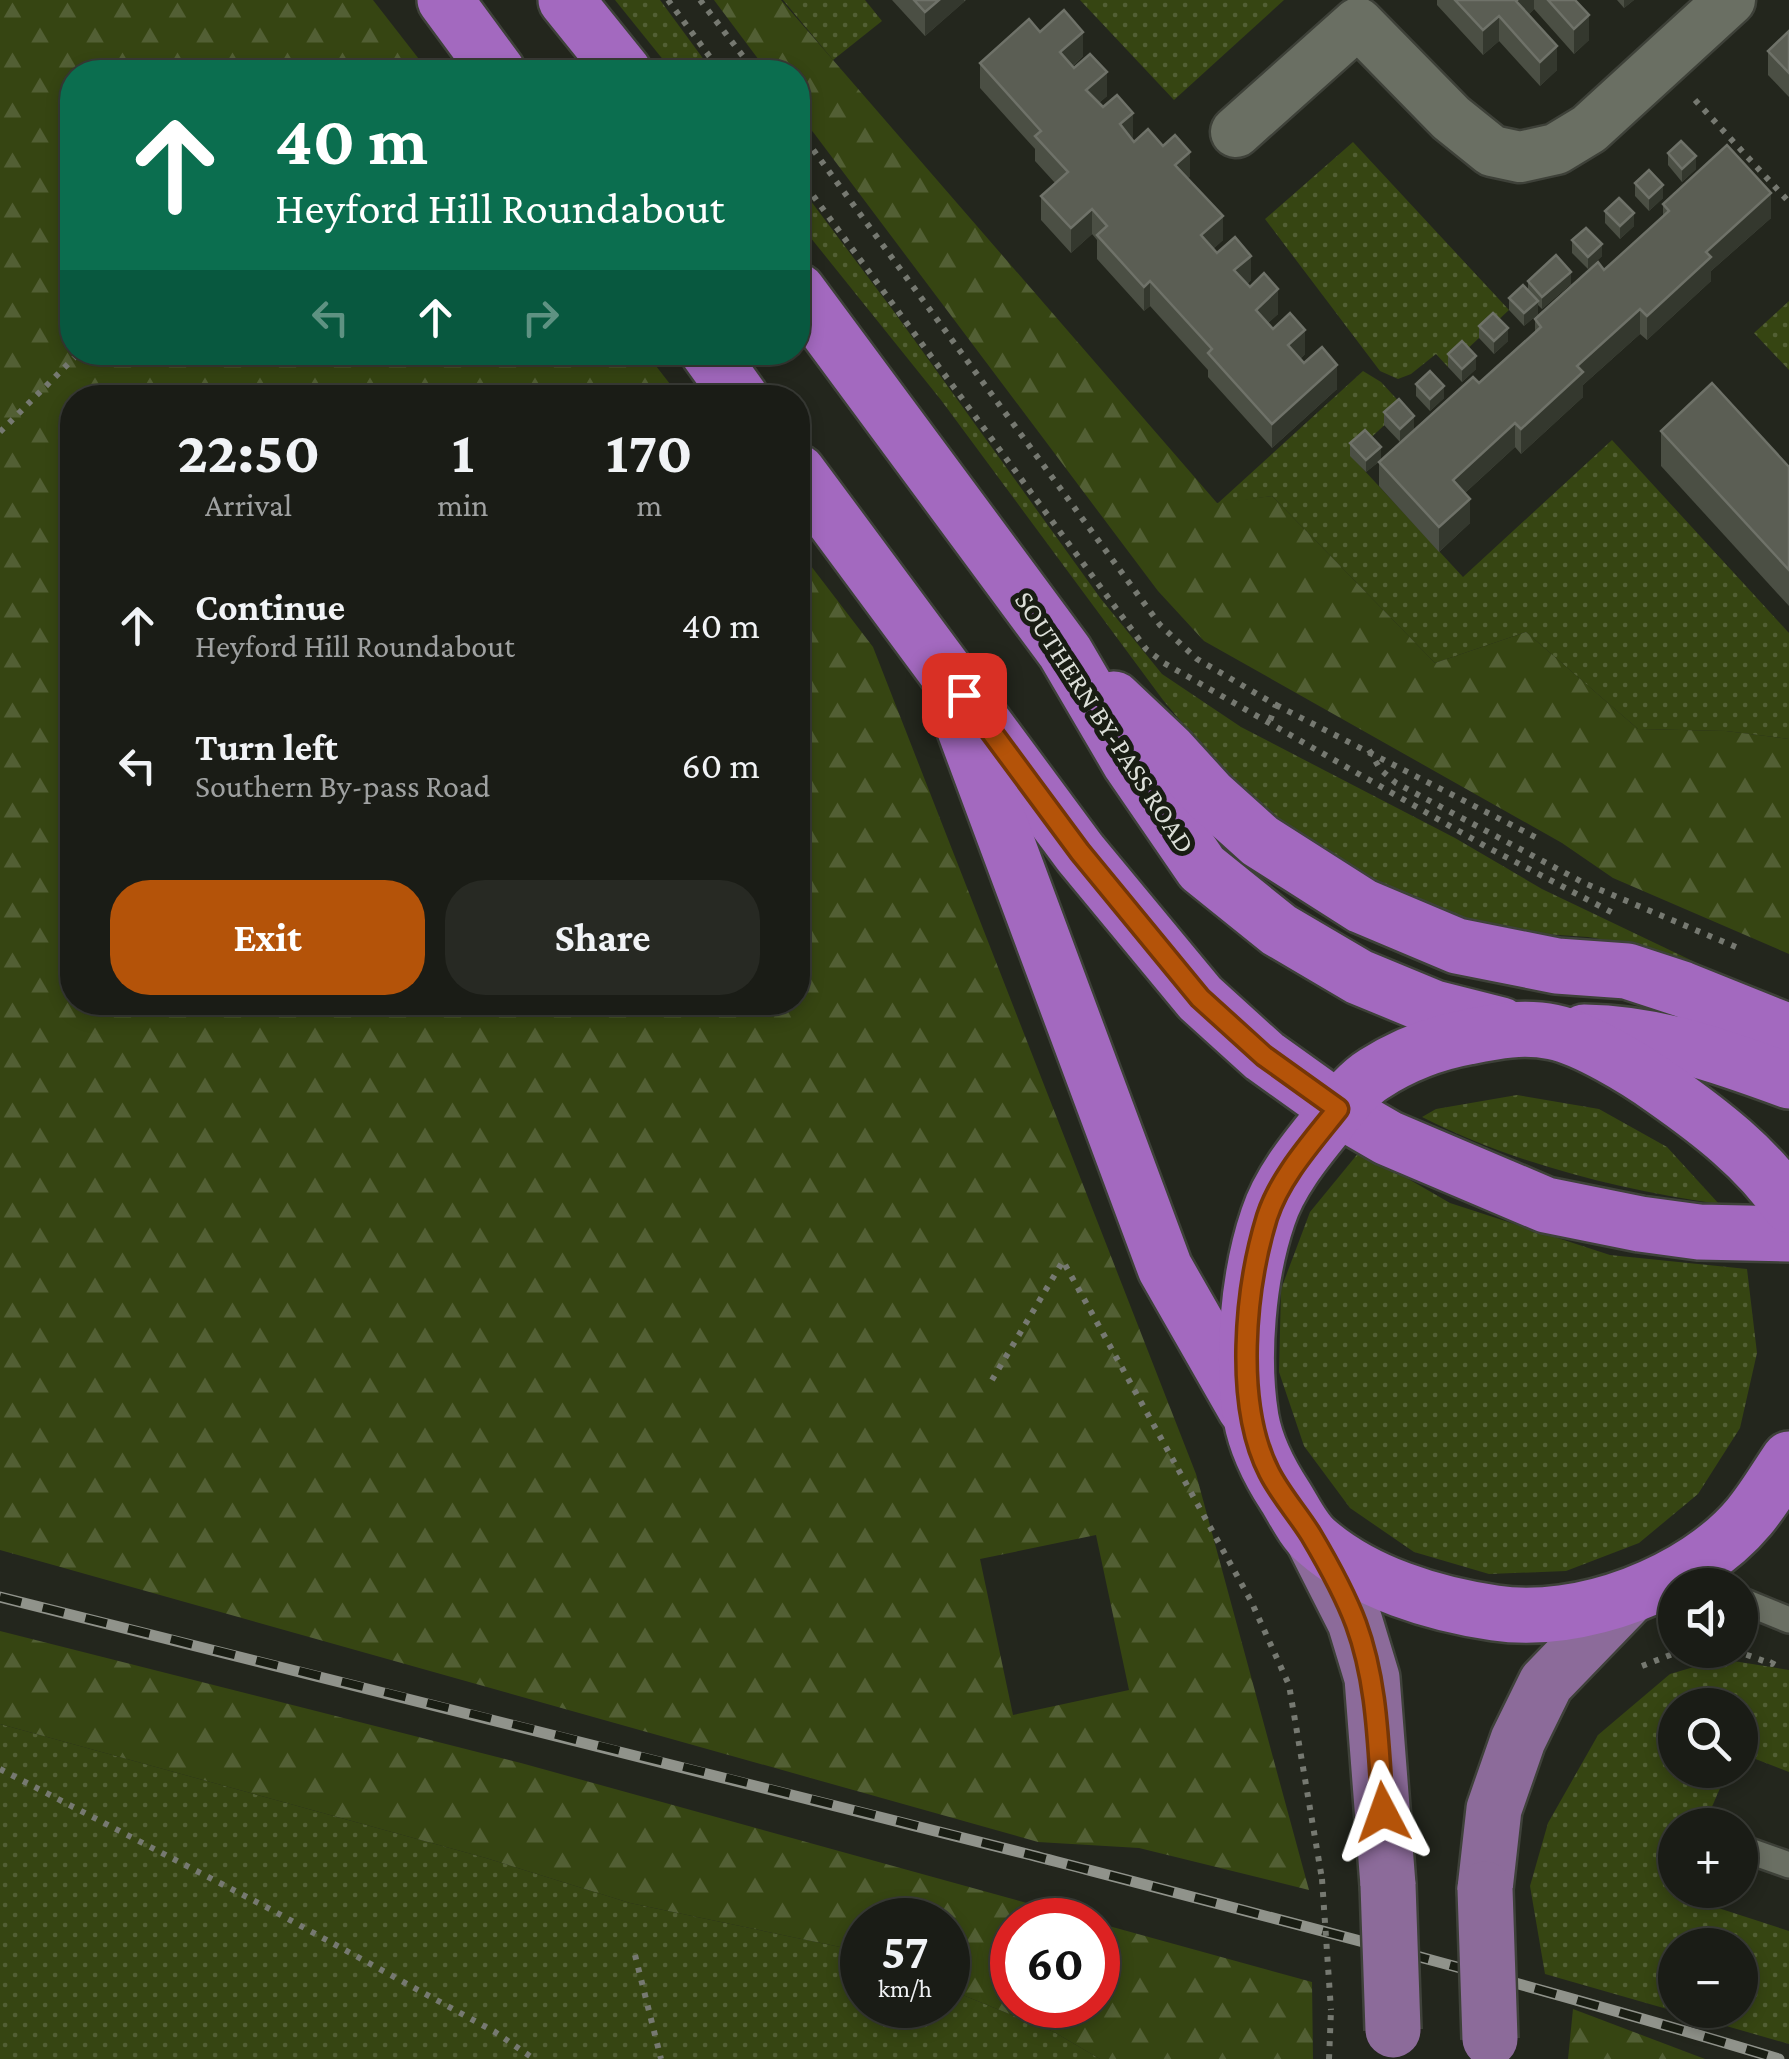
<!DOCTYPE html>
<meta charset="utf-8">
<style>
:root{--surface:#1a1c16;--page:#272923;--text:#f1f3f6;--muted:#9fa1a1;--line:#383a35;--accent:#b45309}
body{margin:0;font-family:"Crimson Pro",serif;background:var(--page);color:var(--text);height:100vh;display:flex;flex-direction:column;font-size:38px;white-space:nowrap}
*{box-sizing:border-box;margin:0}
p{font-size:32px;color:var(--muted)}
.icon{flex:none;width:55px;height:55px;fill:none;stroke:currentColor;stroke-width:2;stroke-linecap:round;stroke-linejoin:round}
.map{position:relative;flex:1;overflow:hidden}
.panel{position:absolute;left:60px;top:385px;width:750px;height:630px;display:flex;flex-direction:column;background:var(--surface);border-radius:40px;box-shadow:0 5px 15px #0003,0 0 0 2px var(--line)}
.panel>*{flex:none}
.top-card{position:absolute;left:60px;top:60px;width:750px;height:305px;border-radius:40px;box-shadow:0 5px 15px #0003,0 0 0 2px var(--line);background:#0b6e4f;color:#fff;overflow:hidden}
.fabs{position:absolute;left:1658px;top:1568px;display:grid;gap:20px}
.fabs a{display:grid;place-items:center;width:100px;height:100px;border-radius:50%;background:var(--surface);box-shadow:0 5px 15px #0003,0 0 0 2px var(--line);font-size:50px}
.speed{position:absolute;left:840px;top:1898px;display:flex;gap:20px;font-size:50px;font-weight:700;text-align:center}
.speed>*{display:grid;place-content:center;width:130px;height:130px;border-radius:50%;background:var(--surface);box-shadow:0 5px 15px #0003,0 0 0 2px var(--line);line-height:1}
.speed small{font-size:25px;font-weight:400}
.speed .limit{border:15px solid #d22;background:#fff;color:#111}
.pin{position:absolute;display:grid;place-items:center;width:85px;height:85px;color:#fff;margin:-42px;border-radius:20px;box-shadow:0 5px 15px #0006}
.me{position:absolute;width:110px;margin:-55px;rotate:356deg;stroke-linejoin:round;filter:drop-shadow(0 0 8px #0008)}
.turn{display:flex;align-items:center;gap:35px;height:210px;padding:0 50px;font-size:45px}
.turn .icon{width:130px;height:130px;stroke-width:2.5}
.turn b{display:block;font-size:70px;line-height:85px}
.lanes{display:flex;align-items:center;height:95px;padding:0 50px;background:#0003;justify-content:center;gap:50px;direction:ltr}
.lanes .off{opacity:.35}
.eta{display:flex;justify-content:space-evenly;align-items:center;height:170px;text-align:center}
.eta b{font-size:60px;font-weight:700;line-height:70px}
.action{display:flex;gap:20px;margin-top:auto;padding:20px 50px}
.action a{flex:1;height:115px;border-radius:40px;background:var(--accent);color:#fff;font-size:40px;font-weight:700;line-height:115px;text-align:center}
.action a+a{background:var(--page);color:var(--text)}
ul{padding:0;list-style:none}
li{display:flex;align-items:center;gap:30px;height:140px;padding:0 50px}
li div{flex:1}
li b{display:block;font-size:38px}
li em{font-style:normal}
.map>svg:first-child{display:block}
.grass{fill:url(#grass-dots);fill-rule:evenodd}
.forest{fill:url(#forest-firs);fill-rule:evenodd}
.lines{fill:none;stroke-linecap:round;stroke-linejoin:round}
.lane-casing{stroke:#3e4139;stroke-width:30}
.street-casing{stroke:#3e4139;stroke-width:55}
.primary-casing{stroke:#3e4139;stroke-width:60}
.highway-casing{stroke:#3e4139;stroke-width:60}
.path{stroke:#767971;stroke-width:6;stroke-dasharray:5 8;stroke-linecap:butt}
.lane{stroke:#6a6f63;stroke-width:25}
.street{stroke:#6a6f63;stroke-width:50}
.primary{stroke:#8c6b9a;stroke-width:55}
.highway{stroke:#a369bf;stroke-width:55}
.rail-casing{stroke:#90938b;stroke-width:11}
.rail{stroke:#191d13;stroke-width:8;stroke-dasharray:22;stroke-linecap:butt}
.primary-bridge-casing{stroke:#3e4139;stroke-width:60;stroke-linecap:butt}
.path-bridge{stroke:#767971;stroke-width:6;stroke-dasharray:5 8;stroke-linecap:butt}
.primary-bridge{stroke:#8c6b9a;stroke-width:55}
.wall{fill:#4b4f44}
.shaded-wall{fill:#34382e}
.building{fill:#5b5e54;stroke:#6f7269;stroke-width:2.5}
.route-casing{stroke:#753606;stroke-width:25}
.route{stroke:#b45309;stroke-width:18}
.labels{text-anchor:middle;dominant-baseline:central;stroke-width:10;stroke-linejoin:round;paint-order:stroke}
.street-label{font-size:28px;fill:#dcdfd8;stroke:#191d13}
</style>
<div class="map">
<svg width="1789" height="2059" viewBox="0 0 1789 2059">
<defs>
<pattern id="grass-dots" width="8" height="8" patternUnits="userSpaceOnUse" patternTransform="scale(2.5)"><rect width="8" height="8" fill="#364512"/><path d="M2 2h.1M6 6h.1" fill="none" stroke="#525f34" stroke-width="1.8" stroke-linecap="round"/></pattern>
<pattern id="forest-firs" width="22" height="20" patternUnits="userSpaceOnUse" patternTransform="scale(2.5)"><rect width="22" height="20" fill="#364512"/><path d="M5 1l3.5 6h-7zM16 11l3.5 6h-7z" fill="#525f34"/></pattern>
</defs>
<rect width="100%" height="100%" fill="#23261d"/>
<g class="grass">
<path d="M 615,0 L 660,0 L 713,72 L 673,72 Z"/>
<path d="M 783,0 L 865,0 L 882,21 L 833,60 Z"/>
<path d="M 1080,0 L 1284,0 L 1174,100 Z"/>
<path d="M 1353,142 L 1509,310 L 1448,367 L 1436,354 L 1411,374 L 1398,379 L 1380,371 L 1265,219 Z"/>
<path d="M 798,184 L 892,309 L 1101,599 L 1162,674 L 1241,727 L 1455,838 L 1542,889 L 1701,965 L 1641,946 L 1588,937 L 1499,931 L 1374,889 L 1276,825 L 1229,779 L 1163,700 L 941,400 L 798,222 Z"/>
<path d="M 1789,301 L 1789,370 L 1754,333 Z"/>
<path d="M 1363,371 L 1381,382 L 1404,407 L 1351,456 L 1463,577 L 1612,440 L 1789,633 L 1789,739 L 1726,731 L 1638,729 L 1526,632 L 1435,663 L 1272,496 L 1217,504 Z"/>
<path d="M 1517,1095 L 1599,1109 L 1667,1147 L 1719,1204 C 1617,1189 1515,1164 1422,1117 L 1436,1109 Z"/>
<path d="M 1360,1151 L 1450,1203 L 1610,1255 L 1747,1269 L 1757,1353 L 1740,1428 L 1698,1494 L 1639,1543 L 1566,1571 L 1489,1574 L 1414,1552 L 1350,1508 L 1304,1446 L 1279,1372 L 1281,1289 L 1310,1212 Z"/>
<path d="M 1721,1659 L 1789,1670 L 1789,1772 L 1740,1753 L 1740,1705 L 1675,1705 L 1675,1770 L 1728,1770 L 1704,1825 L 1675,1825 L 1675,1894 L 1789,1931 L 1789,2044 L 1545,1974 L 1530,1886 L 1548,1823 L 1598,1735 L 1670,1674 ZM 1740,1945 L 1740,2010 L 1675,2010 L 1675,1945 Z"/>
<path d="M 0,1724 L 486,1858 L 630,1903 L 845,1948 L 862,1955 L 862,2005 L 948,2005 L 948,1989 L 1054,2032 L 1100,2059 L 0,2059 Z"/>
</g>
<g class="forest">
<path d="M 0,0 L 373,0 L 429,72 L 72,72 L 72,352 L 646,353 L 680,397 L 72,398 L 72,1002 L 798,1002 L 798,549 L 873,647 L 1196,1474 L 1309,1890 L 1139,1848 L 1038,1842 L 0,1550 ZM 1096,1535 L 1129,1690 L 1013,1715 L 980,1559 Z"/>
<path d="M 714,0 L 781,0 L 1217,503 L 1272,496 L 1435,663 L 1526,632 L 1638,729 L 1726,731 L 1789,739 L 1789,954 L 1613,878 L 1562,843 L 1204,641 L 1158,591 L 798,112 L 798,72 L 768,72 Z"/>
<path d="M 0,1631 L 521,1763 L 1088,1920 L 1012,1920 L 1012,2005 L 1098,2005 L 1098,1923 L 1312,1982 L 1313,2059 L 1100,2059 L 1054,2032 L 948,1989 L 948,1920 L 862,1920 L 862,1955 L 845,1948 L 630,1903 L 486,1858 L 0,1724 Z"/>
<path d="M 1573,2009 L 1705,2059 L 1568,2059 Z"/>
</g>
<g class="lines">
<g class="lane-casing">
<g id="lane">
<path d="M 1740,1600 L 1789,1620"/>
<path d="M 1741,1848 L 1789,1865"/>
</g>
</g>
<g class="street-casing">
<path id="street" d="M 1236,132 L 1358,23 L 1451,118 L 1492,151 L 1520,157 L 1556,149 L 1589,129 L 1730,0"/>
</g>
<g class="primary-casing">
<g id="primary">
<path d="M 1313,1539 L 1355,1622 L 1372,1678 L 1388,1885"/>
<path d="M 1485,1889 L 1494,1809 L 1518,1740 L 1546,1683 L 1629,1597"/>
</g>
</g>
<g class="highway-casing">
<g id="highway">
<path d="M 445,0 L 498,72"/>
<path d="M 566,0 L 624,72"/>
<path d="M 798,291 L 1065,652 L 1130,763 L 1202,868 L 1279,930 L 1359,977 L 1434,1008 L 1501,1025"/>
<path d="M 708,352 L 741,398"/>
<path d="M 798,472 L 1080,853 L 1200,998 L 1264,1056 L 1338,1109 L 1388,1138 L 1546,1205 L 1640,1224 L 1699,1232 L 1789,1234"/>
<path d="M 1114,699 L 1169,751 L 1210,796 L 1260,841 L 1362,906 L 1457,946 L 1557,966 L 1627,971 L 1682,989 L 1789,1032"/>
<path d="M 962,722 L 1165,1268 L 1245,1408"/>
<path d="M 1584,1032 C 1657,1033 1721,1056 1789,1081"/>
<path d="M 1789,1205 C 1757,1158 1710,1122 1663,1089 C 1637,1070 1584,1038 1553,1032 C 1523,1026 1497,1031 1468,1037 C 1435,1043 1402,1056 1374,1074 C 1356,1085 1339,1107 1326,1125 C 1304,1152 1279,1183 1268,1217 C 1248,1276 1241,1357 1251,1418 C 1256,1446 1270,1473 1285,1496 C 1294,1510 1303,1530 1316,1541 C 1364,1583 1434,1604 1495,1613 C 1579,1626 1694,1583 1749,1517 C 1764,1499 1776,1478 1789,1459"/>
</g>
</g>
<g class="path">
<path d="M 668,0 L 721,72"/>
<path d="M 700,0 L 755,72"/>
<path d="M 1695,100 L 1789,202"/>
<path d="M 798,129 L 1160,625 L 1197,659 L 1276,705 L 1269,723"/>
<path d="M 798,175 L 1146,649 L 1164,663 L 1485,846 L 1615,914"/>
<path d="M 0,432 L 80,352"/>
<path d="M 1276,705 L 1541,840"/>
<path d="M 1369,750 L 1380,769 L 1396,783 L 1584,883 L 1743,950"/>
<path d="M 992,1380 L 1063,1261 L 1251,1601 L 1289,1685 L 1322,1879"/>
<path d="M 1721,1650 L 1739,1652 L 1772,1664 L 1777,1654"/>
<path d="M 1642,1666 L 1683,1650"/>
<path d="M 0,1769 L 268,1908 L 495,2032 L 534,2059"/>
<path d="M 635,1955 L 661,2059"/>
<path d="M 1329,2059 L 1331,2010"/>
</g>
<use href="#lane" class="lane"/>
<use href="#street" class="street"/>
<use href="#primary" class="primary"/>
<use href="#highway" class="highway"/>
<g class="rail-casing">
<path id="rail" d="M 0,1597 C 344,1682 688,1767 1031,1855 C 1281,1920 1531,1984 1779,2059"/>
</g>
<use href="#rail" class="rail"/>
<g class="primary-bridge-casing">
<g id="primary-bridge">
<path d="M 1388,1885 L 1393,2030"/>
<path d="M 1485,1889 L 1490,2039"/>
</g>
</g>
<path class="path-bridge" d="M 1322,1879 L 1331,2010"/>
<use href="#primary-bridge" class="primary-bridge"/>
</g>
<g class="wall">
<path d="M 892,0 L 966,0 L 925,36 Z"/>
<path d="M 1437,0 L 1575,0 L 1589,40 L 1574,54 L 1534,9 L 1528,15 L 1557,70 L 1540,86 L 1499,41 L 1483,55 L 1437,5 Z"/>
<path d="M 1617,0 L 1634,0 L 1624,8 Z"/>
<path d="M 1789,31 L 1789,97 L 1768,75 L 1768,51 Z"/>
<path d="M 1040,32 L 1083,56 L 1073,66 L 1107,96 L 1099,103 L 1133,137 L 1132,138 L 1134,142 L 1190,176 L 1188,178 L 1223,240 L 1213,249 L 1251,280 L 1247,284 L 1278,314 L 1268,323 L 1305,354 L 1300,359 L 1337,389 L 1272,448 L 1208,377 L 1208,370 L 1150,306 L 1144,311 L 1097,259 L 1097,240 L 1092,234 L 1071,253 L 1041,220 L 1041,196 L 1055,183 L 1035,161 L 1035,149 L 980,88 L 980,63 Z"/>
<path d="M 1668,153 L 1696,169 L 1682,182 L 1668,165 Z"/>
<path d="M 1635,183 L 1663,198 L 1649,211 L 1635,196 Z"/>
<path d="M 1663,204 L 1771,218 L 1711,271 L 1711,281 L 1647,340 L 1640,334 L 1583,385 L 1583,397 L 1521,454 L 1515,447 L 1465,493 L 1470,523 L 1439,552 L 1379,486 L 1379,462 L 1479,383 L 1535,332 L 1535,319 L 1604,270 L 1663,217 Z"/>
<path d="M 1605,211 L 1634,226 L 1620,239 L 1605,223 Z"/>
<path d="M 1572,240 L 1602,256 L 1588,269 L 1572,253 Z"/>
<path d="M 1528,281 L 1571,284 L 1542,309 L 1538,305 L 1538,314 L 1524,326 L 1509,310 L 1509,298 L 1528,290 Z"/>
<path d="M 1479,326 L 1508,341 L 1494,354 L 1479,338 Z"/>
<path d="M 1448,354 L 1476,369 L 1462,382 L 1448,367 Z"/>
<path d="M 1416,384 L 1444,398 L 1430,411 L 1416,396 Z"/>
<path d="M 1384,412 L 1414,428 L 1400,442 L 1384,425 Z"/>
<path d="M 1661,431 L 1789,467 L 1789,606 L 1661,466 Z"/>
<path d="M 1350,443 L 1381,460 L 1366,472 L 1350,456 Z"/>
</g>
<g class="shaded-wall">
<path d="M 939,0 L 964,0 L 964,2 L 925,36 L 925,12 Z"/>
<path d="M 1517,0 L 1534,0 L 1534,9 L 1516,26 Z"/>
<path d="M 1624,0 L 1634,0 L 1624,8 Z"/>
<path d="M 1589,15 L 1589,40 L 1574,54 L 1574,29 Z"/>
<path d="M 1499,16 L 1499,41 L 1483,55 L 1483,30 Z"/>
<path d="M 1083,32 L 1083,56 L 1060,77 L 1060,52 Z"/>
<path d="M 1557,46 L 1557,70 L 1540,86 L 1540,62 Z"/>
<path d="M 1107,72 L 1107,96 L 1086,114 L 1086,90 Z"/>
<path d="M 1133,113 L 1133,137 L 1120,149 L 1120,124 Z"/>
<path d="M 1190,152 L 1190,176 L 1175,190 L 1175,165 Z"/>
<path d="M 1696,156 L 1696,169 L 1682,182 L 1682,169 Z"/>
<path d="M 1663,185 L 1663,198 L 1649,211 L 1649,198 Z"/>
<path d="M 1771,193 L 1771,218 L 1711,271 L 1711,281 L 1647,340 L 1647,316 L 1706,252 Z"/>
<path d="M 1092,209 L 1092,234 L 1071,253 L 1071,228 Z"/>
<path d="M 1634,213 L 1634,226 L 1620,239 L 1620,226 Z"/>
<path d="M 1223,216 L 1223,240 L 1201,260 L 1201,235 Z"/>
<path d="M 1602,244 L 1602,256 L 1588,269 L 1588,257 Z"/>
<path d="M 1251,256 L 1251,280 L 1234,295 L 1234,270 Z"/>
<path d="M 1571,272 L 1571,284 L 1542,309 L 1542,297 Z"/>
<path d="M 1150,281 L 1150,306 L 1144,311 L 1144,287 Z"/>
<path d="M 1278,289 L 1278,314 L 1256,334 L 1256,310 Z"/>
<path d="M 1538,301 L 1538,314 L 1524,326 L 1524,313 Z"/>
<path d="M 1640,309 L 1640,334 L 1583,385 L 1583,397 L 1521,454 L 1521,429 L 1577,366 Z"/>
<path d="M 1508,328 L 1508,341 L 1494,354 L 1494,341 Z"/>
<path d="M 1305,330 L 1305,354 L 1288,370 L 1288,345 Z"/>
<path d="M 1476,356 L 1476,369 L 1462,382 L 1462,369 Z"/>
<path d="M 1337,365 L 1337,389 L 1272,448 L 1272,424 Z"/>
<path d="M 1444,386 L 1444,398 L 1430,411 L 1430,399 Z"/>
<path d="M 1414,416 L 1414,428 L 1400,442 L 1400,429 Z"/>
<path d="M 1515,423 L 1515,447 L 1453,504 L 1453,480 Z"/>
<path d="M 1381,447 L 1381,460 L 1366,472 L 1366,460 Z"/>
<path d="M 1470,499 L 1470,523 L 1439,552 L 1439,527 Z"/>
</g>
<g class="building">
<path d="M 914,0 L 939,0 L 925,12 Z"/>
<path d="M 1455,0 L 1517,0 L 1516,1 L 1557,46 L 1540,62 L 1499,16 L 1483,30 Z"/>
<path d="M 1548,0 L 1575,0 L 1589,15 L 1574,29 Z"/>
<path d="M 1064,10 L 1083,32 L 1060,52 L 1074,68 L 1090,54 L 1107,72 L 1086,90 L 1103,107 L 1117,95 L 1133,113 L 1120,124 L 1134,142 L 1148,129 L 1163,146 L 1175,135 L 1190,152 L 1175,165 L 1223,216 L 1201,235 L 1217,253 L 1235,237 L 1251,256 L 1234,270 L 1250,287 L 1264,273 L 1278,289 L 1256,310 L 1273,329 L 1290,313 L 1305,330 L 1288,345 L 1304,363 L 1322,347 L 1337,365 L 1272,424 L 1208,353 L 1212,349 L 1150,281 L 1144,287 L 1097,235 L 1107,226 L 1092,209 L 1071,228 L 1041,196 L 1068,172 L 1035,136 L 1041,131 L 980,63 L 1029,19 L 1040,32 Z"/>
<path d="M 1789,31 L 1789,73 L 1768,51 Z"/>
<path d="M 1681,141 L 1696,156 L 1682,169 L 1668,153 Z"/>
<path d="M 1727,145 L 1771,193 L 1706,252 L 1711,257 L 1647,316 L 1640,309 L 1577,366 L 1583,372 L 1521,429 L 1515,423 L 1453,480 L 1470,499 L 1439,527 L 1379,462 L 1473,377 L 1479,383 L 1541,327 L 1535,319 L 1598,262 L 1604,270 L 1669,211 L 1663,204 Z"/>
<path d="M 1649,170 L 1663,185 L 1649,198 L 1635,183 Z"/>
<path d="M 1619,198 L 1634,213 L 1620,226 L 1605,211 Z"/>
<path d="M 1586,228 L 1602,244 L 1588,257 L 1572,240 Z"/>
<path d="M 1556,255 L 1571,272 L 1542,297 L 1528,281 Z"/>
<path d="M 1523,285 L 1538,301 L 1524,313 L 1509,298 Z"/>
<path d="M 1493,313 L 1508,328 L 1494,341 L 1479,326 Z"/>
<path d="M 1462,341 L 1476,356 L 1462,369 L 1448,354 Z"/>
<path d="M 1430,371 L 1444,386 L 1430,399 L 1416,384 Z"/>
<path d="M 1712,383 L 1789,467 L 1789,570 L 1661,431 Z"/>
<path d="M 1399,399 L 1414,416 L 1400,429 L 1384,412 Z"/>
<path d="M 1365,430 L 1381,447 L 1366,460 L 1350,443 Z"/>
</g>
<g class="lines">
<g class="route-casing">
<path id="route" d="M 964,695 L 1080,852 L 1200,998 L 1264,1056 L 1338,1109 C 1312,1142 1280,1177 1267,1217 C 1245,1289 1234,1403 1269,1472 C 1280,1494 1298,1514 1311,1535 C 1327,1562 1345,1594 1356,1624 C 1378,1684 1378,1748 1383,1812"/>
</g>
<use href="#route" class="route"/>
</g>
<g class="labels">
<g class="street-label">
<text transform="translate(1105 722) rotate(57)">SOUTHERN BY-PASS ROAD</text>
</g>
</g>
</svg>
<div class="fabs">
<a><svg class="icon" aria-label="sound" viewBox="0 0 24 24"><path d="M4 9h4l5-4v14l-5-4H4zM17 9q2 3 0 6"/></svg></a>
<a><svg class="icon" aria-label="search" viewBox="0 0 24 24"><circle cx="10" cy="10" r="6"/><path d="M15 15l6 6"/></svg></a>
<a>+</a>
<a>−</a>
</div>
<div class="speed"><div>57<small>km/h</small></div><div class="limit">60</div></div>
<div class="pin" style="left:964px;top:695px;background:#d93025"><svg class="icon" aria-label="arrive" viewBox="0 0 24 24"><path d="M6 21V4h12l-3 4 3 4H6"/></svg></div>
<svg class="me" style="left:1383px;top:1812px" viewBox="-20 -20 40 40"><path d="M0-17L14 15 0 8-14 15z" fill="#b45309" stroke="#fff" stroke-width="4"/></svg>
<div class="top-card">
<div class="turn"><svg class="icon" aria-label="ahead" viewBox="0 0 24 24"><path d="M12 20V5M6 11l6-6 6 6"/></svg><div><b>40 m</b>Heyford Hill Roundabout</div></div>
<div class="lanes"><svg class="icon off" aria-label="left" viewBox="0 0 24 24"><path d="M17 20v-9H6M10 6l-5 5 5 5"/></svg><svg class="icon" aria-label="ahead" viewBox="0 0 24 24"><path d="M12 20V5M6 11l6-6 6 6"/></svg><svg class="icon off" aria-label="right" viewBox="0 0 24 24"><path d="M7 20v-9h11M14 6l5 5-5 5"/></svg></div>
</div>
<section class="panel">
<div class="eta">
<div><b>22:50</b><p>Arrival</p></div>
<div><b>1</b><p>min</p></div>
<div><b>170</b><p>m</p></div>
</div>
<ul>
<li><svg class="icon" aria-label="ahead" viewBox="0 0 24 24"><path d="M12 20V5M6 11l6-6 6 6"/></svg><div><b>Continue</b><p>Heyford Hill Roundabout</p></div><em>40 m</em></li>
<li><svg class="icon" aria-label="left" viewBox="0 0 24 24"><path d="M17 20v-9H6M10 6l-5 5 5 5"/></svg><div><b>Turn left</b><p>Southern By-pass Road</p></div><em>60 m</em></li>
</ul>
<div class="action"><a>Exit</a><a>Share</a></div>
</section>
</div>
